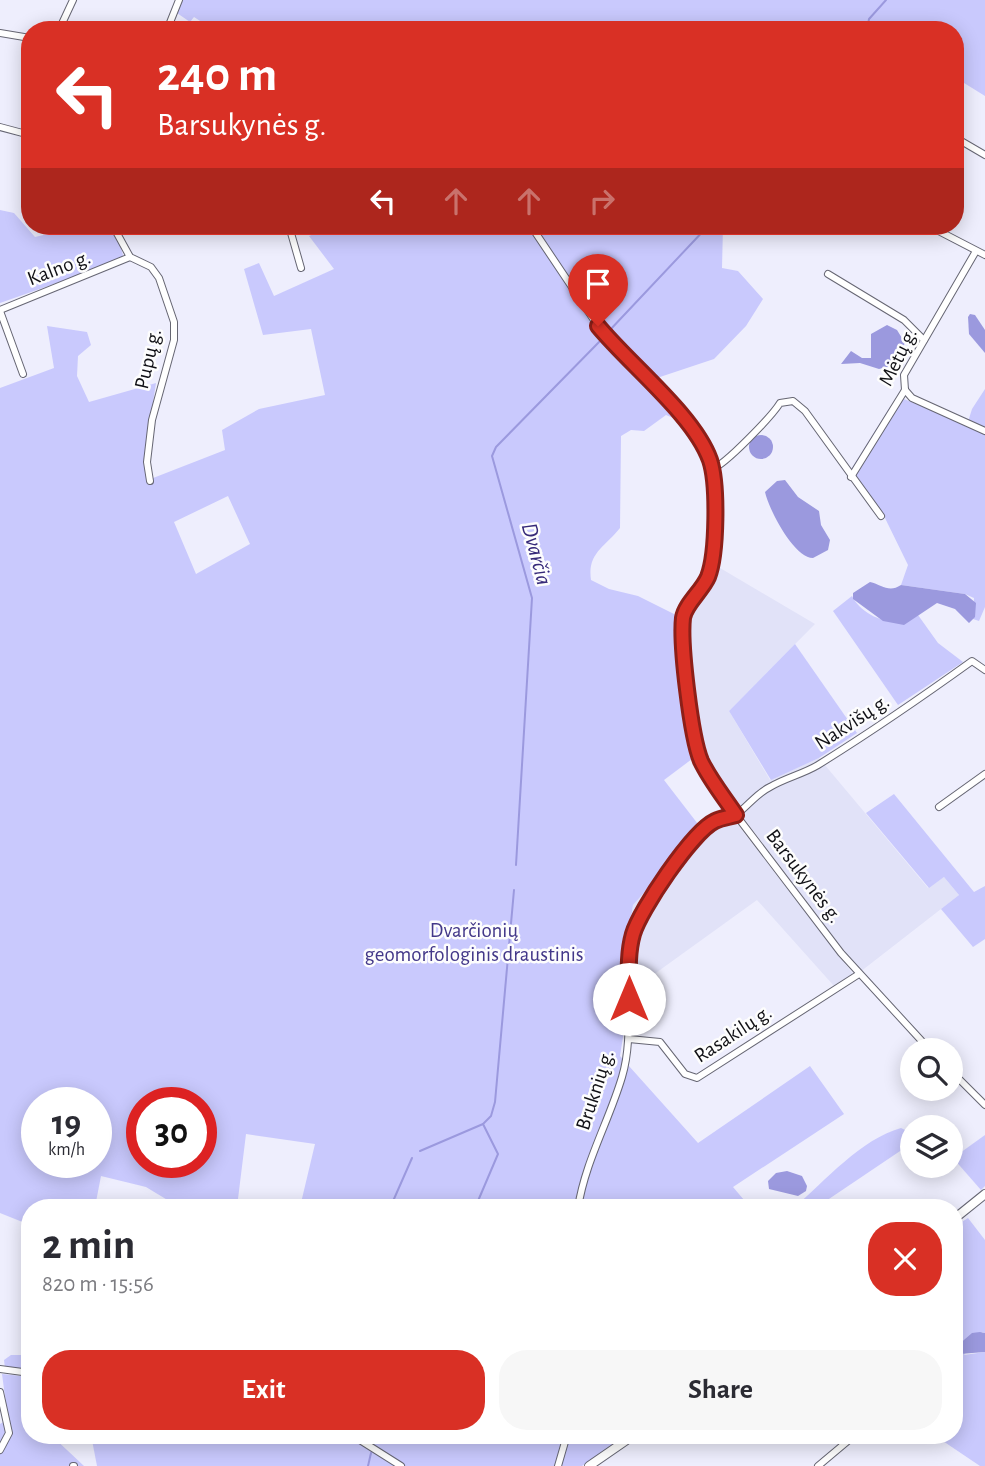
<!DOCTYPE html>
<meta charset="utf-8">
<style>
:root{--surface:#fff;--page:#f7f7f7;--text:#2b2b33;--muted:#7c7c81;--accent:#d93025}
body{margin:0;font-family:"Alegreya Sans",sans-serif;background:var(--page);color:var(--text);height:100vh;display:flex;flex-direction:column;font-size:26px;white-space:nowrap}
*{box-sizing:border-box;margin:0}
p{font-size:23px;color:var(--muted)}
.icon{flex:none;width:38px;height:38px;fill:none;stroke:currentColor;stroke-width:2;stroke-linecap:round;stroke-linejoin:round}
.map{position:relative;flex:1;overflow:hidden}
.details{position:absolute;left:21px;top:1199px;width:942px;height:245px;display:flex;flex-direction:column;background:var(--surface);border-radius:28px;box-shadow:0 4px 18px #0003}
.details>*{flex:none}
.banner{position:absolute;left:21px;top:21px;width:943px;height:214px;border-radius:28px;box-shadow:0 4px 18px #0003;background:#d93025;color:#fff;overflow:hidden}
.controls{position:absolute;left:900px;top:1038px;display:grid;gap:14px}
.controls a{display:grid;place-items:center;width:63px;height:63px;border-radius:50%;background:var(--surface);box-shadow:0 4px 18px #0003;font-size:35px}
.speed{position:absolute;left:21px;top:1087px;display:flex;gap:14px;font-size:35px;font-weight:700;text-align:center}
.speed>*{display:grid;place-content:center;width:91px;height:91px;border-radius:50%;background:var(--surface);box-shadow:0 4px 18px #0003;line-height:1}
.speed small{font-size:18px;font-weight:400}
.speed .limit{border:10px solid #d22;background:#fff;color:#111}
.pin{position:absolute;display:grid;place-items:center;width:60px;height:60px;color:#fff;margin:-72px -30px;border-radius:50% 50% 50% 0;rotate:-45deg;box-shadow:0 0 7px #0007}
.pin .icon{rotate:45deg}
.me{position:absolute;width:77px;margin:-38px;rotate:0deg;stroke-linejoin:round;filter:drop-shadow(0 0 5px #0008)}
.turn{display:flex;align-items:center;gap:24px;height:147px;padding:0 21px;font-size:32px}
.turn .icon{width:91px;height:91px;stroke-width:2.5}
.turn b{display:block;font-size:49px;line-height:60px}
.lanes{display:flex;align-items:center;height:66px;padding:0 21px;background:#0003;justify-content:center;gap:35px;direction:ltr}
.lanes .off{opacity:.35}
.round{display:grid;place-items:center;flex:none;width:74px;height:74px;border-radius:28px;background:var(--page)}
.headline{display:flex;align-items:center;justify-content:space-between;height:119px;padding:0 21px}
h1{font-size:42px;font-weight:700;line-height:52px}
.action{display:flex;gap:14px;margin-top:auto;padding:14px 21px}
.action a{flex:1;height:80px;border-radius:28px;background:var(--accent);color:#fff;font-size:28px;font-weight:700;line-height:80px;text-align:center}
.action a+a{background:var(--page);color:var(--text)}
.map>svg:first-child{display:block}
.built{fill:#e1e2f8}
.green{fill:#c9c9fd;fill-rule:evenodd}
.water{fill:#9b99de}
.lines{fill:none;stroke-linecap:round;stroke-linejoin:round}
.stream{stroke:#9b99de;stroke-width:2}
.minor-casing{stroke:#666673;stroke-width:8}
.secondary-casing{stroke:#666673;stroke-width:10}
.minor{stroke:#fff;stroke-width:6}
.secondary{stroke:#fff;stroke-width:8}
.route-casing{stroke:#8d1f18;stroke-width:18}
.route{stroke:#d93025;stroke-width:12}
.labels{text-anchor:middle;dominant-baseline:central;stroke-width:5;stroke-linejoin:round;paint-order:stroke}
.street-label{font-size:21px;fill:#101015;stroke:#fdfdfd}
.park-label{font-size:21px;fill:#433889;stroke:#fdfdfd}
.water-label{font-size:23px;font-style:italic;fill:#362979;stroke:#fdfdfd}
</style>
<div class="map">
<svg width="985" height="1466" viewBox="0 0 985 1466">
<rect width="100%" height="100%" fill="#eeeefd"/>
<g class="built">
<path d="M 715,565 L 815,624 L 729,711 L 770,780 L 819,758 L 928,888 L 944,877 L 959,895 L 860,972 L 716,781 L 698,739 L 690,690 L 687,621 L 690,609 Z"/>
<path d="M 728,822 L 737,824 L 853,974 L 834,986 L 757,900 L 653,975 L 625,973 L 633,905 L 638,897 L 648,890 L 688,844 L 711,827 Z"/>
</g>
<g class="green">
<path d="M 183,0 L 985,0 L 985,96 L 956,78 L 956,30 L 214,30 L 194,17 L 190,22 L 177,13 Z"/>
<path d="M 0,210 L 14,213 L 35,237 L 81,226 L 114,226 L 123,255 L 122,260 L 0,303 Z"/>
<path d="M 332,226 L 723,226 L 722,268 L 738,271 L 763,299 L 746,326 L 714,359 L 651,380 L 648,385 L 678,415 L 673,418 L 666,415 L 644,431 L 631,430 L 621,436 L 620,528 C 605,547 587,553 591,580 L 609,589 L 638,596 L 678,616 L 691,742 L 696,756 L 664,780 L 701,828 L 633,905 L 626,952 L 626,1018 L 620,1056 L 698,1143 L 810,1066 L 844,1114 L 733,1187 L 750,1207 L 300,1207 L 315,1144 L 246,1134 L 237,1207 L 179,1207 L 146,1187 L 101,1176 L 95,1207 L 30,1208 L 30,1225 L 0,1213 L 0,388 L 54,368 L 47,326 L 87,332 L 91,345 L 78,356 L 77,376 L 89,402 L 156,383 L 145,455 L 148,480 L 225,450 L 222,430 L 259,409 L 325,395 L 311,329 L 263,335 L 244,269 L 259,263 L 274,296 L 334,269 L 309,236 ZM 228,496 L 250,544 L 196,574 L 174,522 ZM 37,1102 L 96,1102 L 96,1162 L 37,1162 ZM 142,1102 L 201,1102 L 201,1162 L 142,1162 Z"/>
<path d="M 985,389 L 985,607 L 979,621 L 973,619 L 974,598 L 965,594 L 901,585 L 908,565 L 884,516 L 850,471 L 890,407 L 904,399 L 967,425 L 972,409 Z"/>
<path d="M 852,596 C 863,618 898,630 918,615 L 938,643 L 963,662 L 898,705 L 833,611 Z"/>
<path d="M 795,644 L 857,733 L 819,758 L 771,780 L 729,711 Z"/>
<path d="M 894,794 L 974,892 L 985,886 L 985,939 L 973,947 L 941,909 L 959,895 L 944,877 L 929,888 L 866,813 Z"/>
<path d="M 901,1128 L 909,1132 L 912,1143 L 817,1207 L 795,1207 C 825,1181 861,1139 901,1128 Z"/>
<path d="M 985,1135 L 985,1186 L 981,1190 L 953,1158 Z"/>
<path d="M 968,1218 L 985,1240 L 985,1333 L 982,1332 L 964,1355 L 985,1352 L 985,1466 L 980,1466 L 934,1435 L 954,1435 L 954,1227 Z"/>
<path d="M 11,1355 L 30,1355 L 30,1371 L 5,1368 L 4,1360 Z"/>
<path d="M 2,1374 L 30,1377 L 30,1435 L 51,1435 L 84,1466 L 0,1466 L 0,1424 L 8,1419 Z"/>
<path d="M 91,1435 L 627,1435 L 582,1466 L 97,1466 Z"/>
</g>
<g class="water">
<path d="M 970,314 L 975,315 L 985,330 L 985,353 L 969,334 L 968,317 Z"/>
<path d="M 887,325 L 897,330 L 905,343 L 894,365 L 879,369 L 860,363 L 841,364 L 851,351 L 862,358 L 871,358 L 871,334 Z"/>
<circle cx="761" cy="447" r="12"/>
<path d="M 785,480 L 798,497 L 819,511 L 821,525 L 830,540 L 828,550 L 813,558 C 794,558 769,510 765,492 L 777,481 Z"/>
<path d="M 870,582 C 882,585 889,593 901,585 L 965,594 L 976,603 L 975,617 L 969,623 L 955,609 L 937,603 L 904,625 L 883,621 L 853,599 L 853,593 Z"/>
<path d="M 787,1171 L 802,1176 L 807,1186 L 806,1191 L 798,1196 L 769,1189 L 768,1181 L 776,1173 Z"/>
<path d="M 980,1332 L 985,1333 L 985,1352 L 959,1354 L 957,1346 L 972,1333 Z"/>
</g>
<g class="lines">
<g class="stream">
<path d="M 867,30 L 869,19 L 886,0"/>
<path d="M 609,331 L 708,226"/>
<path d="M 516,865 L 532,598 L 492,456 L 496,447 L 602,339"/>
<path d="M 420,1151 L 483,1124"/>
<path d="M 390,1208 L 412,1158"/>
<path d="M 475,1208 L 498,1154 L 483,1124 L 491,1116 L 495,1102 L 514,890"/>
<path d="M 377,1443 L 379,1440 L 415,1440 L 424,1435"/>
<path d="M 368,1466 L 371,1453"/>
</g>
<g class="minor-casing">
<g id="minor">
<path d="M 59,30 L 73,0"/>
<path d="M 167,30 L 179,0"/>
<path d="M 0,33 L 30,38"/>
<path d="M 0,127 L 30,135"/>
<path d="M 956,138 L 985,155"/>
<path d="M 113,226 L 130,257 L 151,267 L 159,278 L 174,322 L 174,340 L 152,420 L 147,462 L 150,481"/>
<path d="M 289,226 L 301,268"/>
<path d="M 531,226 L 598,326 L 683,418 L 697,435 L 711,463 L 714,477 L 712,562 L 704,586 L 683,615 L 689,704 L 702,763 L 736,815 L 841,953 L 930,1050"/>
<path d="M 929,226 L 985,255"/>
<path d="M 828,274 L 904,320 L 924,340"/>
<path d="M 0,310 L 130,257"/>
<path d="M 0,311 L 23,374"/>
<path d="M 905,390 L 904,375 L 976,251"/>
<path d="M 905,390 L 912,398 L 985,431"/>
<path d="M 712,469 C 725,465 772,416 780,403 L 793,401 L 805,411 L 881,516"/>
<path d="M 851,477 L 905,390"/>
<path d="M 939,807 L 985,774"/>
<path d="M 629,1039 L 660,1042 L 685,1074 L 697,1078 L 859,974"/>
<path d="M 950,1070 L 985,1105"/>
<path d="M 578,1208 C 585,1162 609,1121 622,1077 C 637,1027 619,973 637,924 C 646,898 689,838 712,822 C 720,818 730,818 737,814 C 749,805 757,793 770,787 C 785,778 803,774 818,765 C 871,732 922,697 972,661 L 985,670"/>
<path d="M 0,1369 L 30,1373"/>
<path d="M 0,1392 L 9,1433 L 0,1450"/>
<path d="M 352,1435 L 401,1466"/>
<path d="M 73,1466 L 74,1466"/>
<path d="M 558,1466 L 567,1435"/>
<path d="M 818,1466 L 855,1435"/>
</g>
</g>
<g class="secondary-casing">
<g id="secondary">
<path d="M 954,1219 L 985,1194"/>
<path d="M 589,1466 L 634,1435"/>
</g>
</g>
<use href="#minor" class="minor"/>
<use href="#secondary" class="secondary"/>
</g>
<g class="lines">
<g class="route-casing">
<path id="route" d="M 598,326 C 630,365 694,415 710,460 C 718,484 717,554 708,577 C 702,591 685,604 683,618 C 680,644 691,737 701,761 C 710,780 724,797 736,815 C 729,817 721,818 715,821 C 692,832 640,910 633,934 C 627,955 629,978 629,999"/>
</g>
<use href="#route" class="route"/>
</g>
<g class="labels">
<g class="street-label">
<text transform="translate(59 268) rotate(-21)">Kalno g.</text>
<text transform="translate(898 357) rotate(-64)">Mėtų g.</text>
<text transform="translate(148 359) rotate(-77)">Pupų g.</text>
<text transform="translate(852 722) rotate(-33)">Nakvišų g.</text>
<text transform="translate(804 876) rotate(53)">Barsukynės g.</text>
<text transform="translate(733 1034) rotate(-33)">Rasakilų g.</text>
<text transform="translate(595 1090) rotate(-72)">Bruknių g.</text>
</g>
<g class="park-label">
<text x="474" y="930">Dvarčionių<tspan x="474" dy="24">geomorfologinis draustinis</tspan></text>
</g>
<g class="water-label">
<text transform="translate(536 554) rotate(75)">Dvarčia</text>
</g>
</g>
</svg>
<div class="controls">
<a><svg class="icon" aria-label="search" viewBox="0 0 24 24"><circle cx="10" cy="10" r="6"/><path d="M15 15l6 6"/></svg></a>
<a><svg class="icon" aria-label="layers" viewBox="0 0 24 24"><path d="M12 4l9 5-9 5-9-5zM3 14l9 5 9-5"/></svg></a>
</div>
<div class="speed"><div>19<small>km/h</small></div><div class="limit">30</div></div>
<div class="pin" style="left:598px;top:326px;background:#d93025"><svg class="icon" aria-label="arrive" viewBox="0 0 24 24"><path d="M6 21V4h12l-3 4 3 4H6"/></svg></div>
<svg class="me" style="left:629px;top:999px" viewBox="-20 -20 40 40"><circle r="19" fill="#fff"/><path d="M0-13L10 11 0 6-10 11z" fill="#d93025"/></svg>
<div class="banner">
<div class="turn"><svg class="icon" aria-label="left" viewBox="0 0 24 24"><path d="M17 20v-9H6M10 6l-5 5 5 5"/></svg><div><b>240 m</b>Barsukynės g.</div></div>
<div class="lanes"><svg class="icon" aria-label="left" viewBox="0 0 24 24"><path d="M17 20v-9H6M10 6l-5 5 5 5"/></svg><svg class="icon off" aria-label="ahead" viewBox="0 0 24 24"><path d="M12 20V5M6 11l6-6 6 6"/></svg><svg class="icon off" aria-label="ahead" viewBox="0 0 24 24"><path d="M12 20V5M6 11l6-6 6 6"/></svg><svg class="icon off" aria-label="right" viewBox="0 0 24 24"><path d="M7 20v-9h11M14 6l5 5-5 5"/></svg></div>
</div>
<section class="details">
<div class="headline"><div><h1>2 min</h1><p>820 m · 15:56</p></div><a class="round" style="background:#d93025;color:#fff"><svg class="icon" aria-label="close" viewBox="0 0 24 24"><path d="M6 6l12 12M18 6L6 18"/></svg></a></div>
<div class="action"><a>Exit</a><a>Share</a></div>
</section>
</div>
